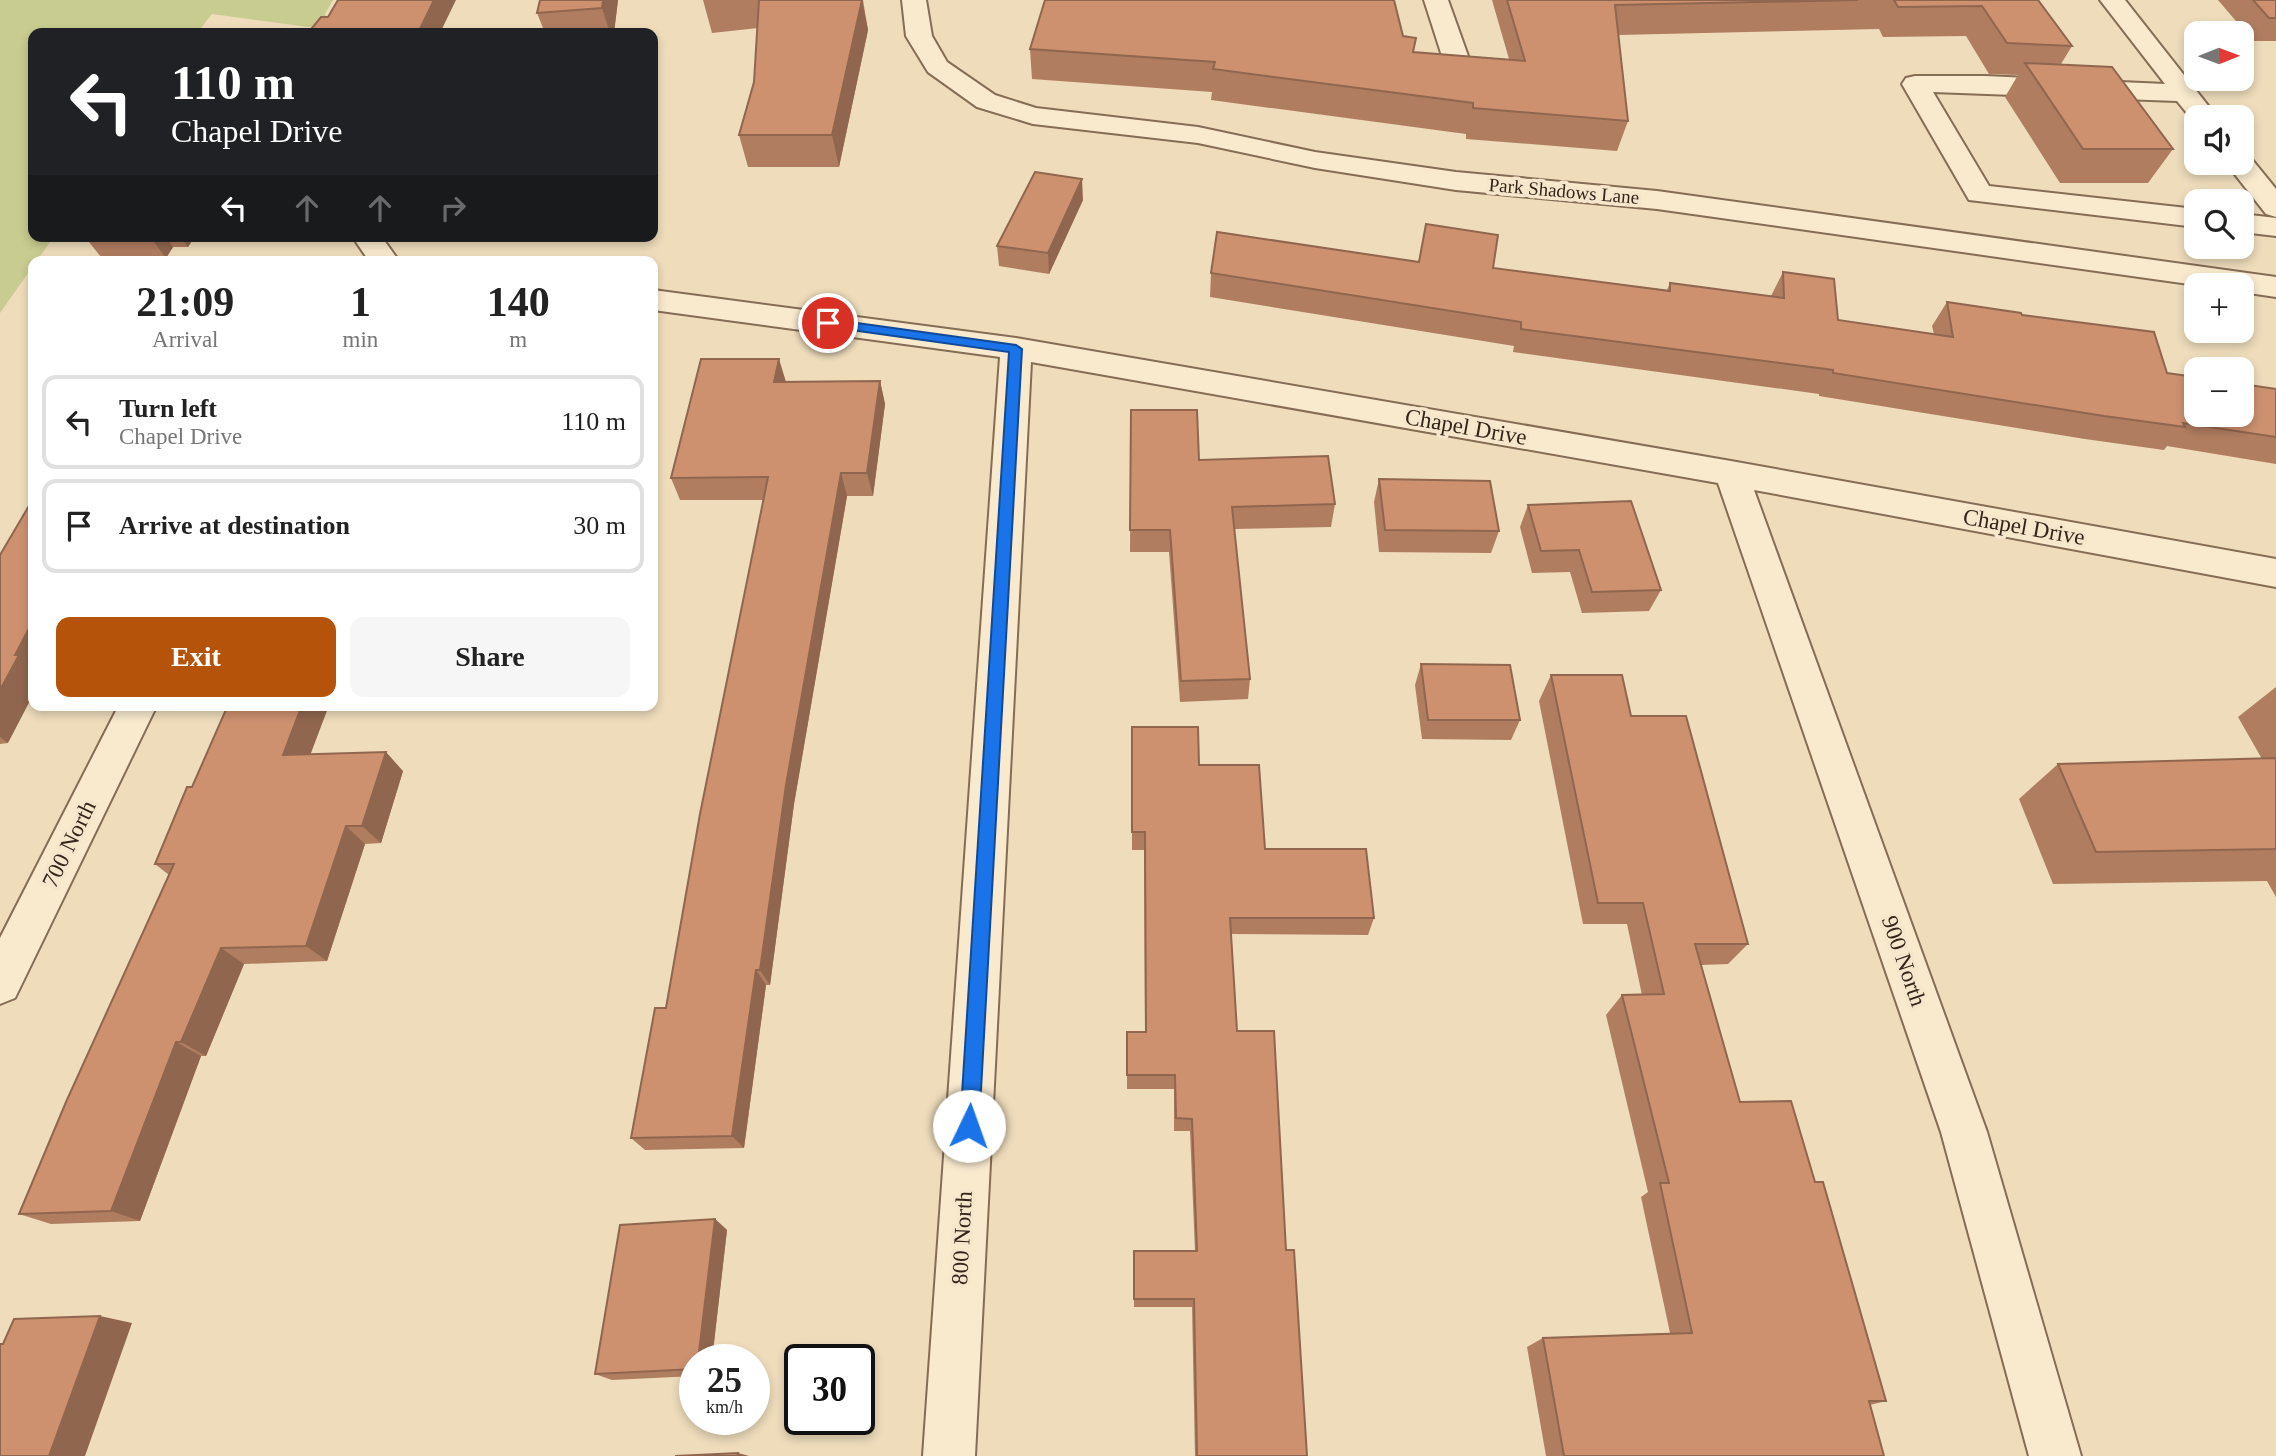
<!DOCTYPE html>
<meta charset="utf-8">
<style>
:root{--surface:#fff;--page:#f6f6f6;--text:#222;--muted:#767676;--line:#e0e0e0;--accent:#b45309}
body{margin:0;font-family:"Times New Roman",serif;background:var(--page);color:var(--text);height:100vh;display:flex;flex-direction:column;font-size:26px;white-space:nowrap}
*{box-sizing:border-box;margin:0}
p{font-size:23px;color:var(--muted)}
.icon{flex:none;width:38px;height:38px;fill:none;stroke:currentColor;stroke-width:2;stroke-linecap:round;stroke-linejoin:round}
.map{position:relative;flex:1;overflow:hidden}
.details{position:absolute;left:28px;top:256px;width:630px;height:455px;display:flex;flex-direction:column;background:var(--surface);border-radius:14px;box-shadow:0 4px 10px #0003}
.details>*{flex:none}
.banner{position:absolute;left:28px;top:28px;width:630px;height:214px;border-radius:14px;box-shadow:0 4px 10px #0003;background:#202124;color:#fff;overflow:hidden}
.needle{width:46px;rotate:89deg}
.buttons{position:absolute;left:2184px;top:21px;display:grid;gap:14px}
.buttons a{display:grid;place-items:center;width:70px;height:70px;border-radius:14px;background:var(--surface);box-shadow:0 4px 10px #0003;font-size:35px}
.speed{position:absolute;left:679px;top:1344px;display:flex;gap:14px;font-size:35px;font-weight:700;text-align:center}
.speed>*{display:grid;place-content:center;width:91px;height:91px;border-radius:50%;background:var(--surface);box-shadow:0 4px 10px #0003;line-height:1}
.speed small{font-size:18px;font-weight:400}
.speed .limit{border:4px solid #111;border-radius:10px;background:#fff;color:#111}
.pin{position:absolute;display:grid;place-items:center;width:60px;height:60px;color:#fff;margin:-30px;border:4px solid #fff;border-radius:50%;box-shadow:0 2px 7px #0007}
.me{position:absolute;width:77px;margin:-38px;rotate:3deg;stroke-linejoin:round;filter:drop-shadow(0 0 5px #0008)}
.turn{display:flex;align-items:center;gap:24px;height:147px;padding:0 28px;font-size:32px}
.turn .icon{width:91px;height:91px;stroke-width:2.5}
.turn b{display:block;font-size:49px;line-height:60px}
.lanes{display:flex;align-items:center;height:66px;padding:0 28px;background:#0003;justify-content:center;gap:35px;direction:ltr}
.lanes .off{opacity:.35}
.eta{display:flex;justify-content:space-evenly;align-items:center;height:119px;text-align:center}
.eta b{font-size:42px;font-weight:700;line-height:49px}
.button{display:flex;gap:14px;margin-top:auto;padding:14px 28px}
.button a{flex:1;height:80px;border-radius:14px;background:var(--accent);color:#fff;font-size:28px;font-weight:700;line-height:80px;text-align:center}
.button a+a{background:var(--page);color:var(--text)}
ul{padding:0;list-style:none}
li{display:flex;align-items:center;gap:21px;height:94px;margin:0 14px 10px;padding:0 14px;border:4px solid var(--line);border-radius:14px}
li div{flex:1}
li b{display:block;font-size:26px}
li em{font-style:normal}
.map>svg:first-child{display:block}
.green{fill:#c9cc90}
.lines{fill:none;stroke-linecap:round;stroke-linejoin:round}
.minor-casing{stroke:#856c55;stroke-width:4}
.minor{fill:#f9eace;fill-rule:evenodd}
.wall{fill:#b07d60}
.shaded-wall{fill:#90664e}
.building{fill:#cd9170;stroke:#90664e;stroke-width:2}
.route{fill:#1a73e8;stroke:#114b97;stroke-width:2}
.labels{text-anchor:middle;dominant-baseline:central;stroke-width:7;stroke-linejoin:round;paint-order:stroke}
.far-street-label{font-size:19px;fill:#34251a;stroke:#f6e6cb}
.street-label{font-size:23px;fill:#34251a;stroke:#f6e6cb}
</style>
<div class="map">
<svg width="2276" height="1456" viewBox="0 0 2276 1456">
<rect width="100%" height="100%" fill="#eedcbb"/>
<path class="green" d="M 0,0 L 333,0 L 325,14 L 331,30 L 212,14 L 197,33 L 33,33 L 33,236 L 54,236 L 37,261 L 33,261 L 33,266 L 0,313 Z"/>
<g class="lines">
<g class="minor-casing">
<g id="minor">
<path d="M 902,0 L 926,0 L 932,36 L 947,62 L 995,95 L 1036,108 L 1198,127 L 1315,152 L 1456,172 L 1657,191 L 2276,277 L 2276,297 L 2242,292 L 2242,285 L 2196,285 L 1657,209 L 1456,190 L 1315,168 L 1198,143 L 1033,124 L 977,107 L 928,72 L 906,36 Z"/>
<path d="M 1424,0 L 1448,0 L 1468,56 L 1464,61 L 1455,64 L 1446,61 L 1442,56 Z"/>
<path d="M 2100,0 L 2125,0 L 2217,117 L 2196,117 L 2195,123 L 2177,101 L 1933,92 L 1989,186 L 2196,209 L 2196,227 L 1969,200 L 1902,84 L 1906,78 L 1915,76 L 1986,76 L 2165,84 Z"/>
<path d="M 2242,155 L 2250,157 L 2276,189 L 2276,217 L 2266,214 L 2226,163 L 2242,163 Z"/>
<path d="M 2242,214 L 2276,218 L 2276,236 L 2242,232 Z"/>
<path d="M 352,236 L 381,236 L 399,261 L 369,261 Z"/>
<path d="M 653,290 L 1016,338 L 1731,461 L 2276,559 L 2276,587 L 1754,490 L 1987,1132 L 2081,1456 L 2029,1456 L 1941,1132 L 1718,483 L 1031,362 L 975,1456 L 923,1456 L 1000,357 L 653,310 Z"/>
<path d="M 119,705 L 157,705 L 15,998 L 0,1004 L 0,938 Z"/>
</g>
</g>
<use href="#minor" class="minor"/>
</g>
<g class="wall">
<path d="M 540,0 L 618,0 L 614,33 L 545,33 L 537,13 Z"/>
<path d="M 703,0 L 863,0 L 868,30 L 839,167 L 748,167 L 739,135 L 754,82 L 758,28 L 712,33 Z"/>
<path d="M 1492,0 L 2038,0 L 2072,46 L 2061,64 L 2173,149 L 2148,183 L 2060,183 L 2005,97 L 2018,75 L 1989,74 L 1966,36 L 1883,37 L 1879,29 L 1618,35 L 1628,121 L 1617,151 L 1466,139 L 1466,134 L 1211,100 L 1212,92 L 1032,79 L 1030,49 L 1403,36 L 1414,52 L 1509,59 Z"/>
<path d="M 2218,0 L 2276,0 L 2276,41 L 2253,41 Z"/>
<path d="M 1083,200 L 1049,274 L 999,266 L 997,246 Z"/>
<path d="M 60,236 L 195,236 L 188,247 L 173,247 L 166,258 L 101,257 L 85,237 Z"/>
<path d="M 1493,268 L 1667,290 L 1670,283 L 1771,296 L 1783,272 L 1838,320 L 1934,334 L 1932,326 L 1947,302 L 2022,315 L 2167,373 L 2276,389 L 2276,464 L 2167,446 L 2164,450 L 2085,439 L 1819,396 L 1819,394 L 1513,352 L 1514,346 L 1210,297 L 1211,273 Z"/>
<path d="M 880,381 L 885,404 L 873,496 L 847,496 L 794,804 L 770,985 L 766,985 L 744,1148 L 645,1150 L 631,1138 L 666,1008 L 763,500 L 680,500 L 671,478 L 786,382 Z"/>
<path d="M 1131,410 L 1199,460 L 1335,504 L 1331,527 L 1234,529 L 1250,679 L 1248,699 L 1180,702 L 1169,552 L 1130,552 Z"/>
<path d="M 1379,479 L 1499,531 L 1491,553 L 1379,552 L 1374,502 Z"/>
<path d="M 1528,505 L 1661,590 L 1649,611 L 1582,613 L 1570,572 L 1532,573 L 1520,527 Z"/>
<path d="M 0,555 L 8,743 L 0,744 Z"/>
<path d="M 1421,664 L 1520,720 L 1511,740 L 1422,739 L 1415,685 Z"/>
<path d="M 1551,675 L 1631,716 L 1748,944 L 1728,964 L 1701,965 L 1740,1102 L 1815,1182 L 1886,1401 L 1870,1405 L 1884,1456 L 1546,1456 L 1527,1347 L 1543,1338 L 1670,1333 L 1641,1197 L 1648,1192 L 1606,1015 L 1622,995 L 1642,995 L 1627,924 L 1583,924 L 1539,701 Z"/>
<path d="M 2276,687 L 2276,897 L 2267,881 L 2053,884 L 2019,799 L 2058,764 L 2262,759 L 2238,717 Z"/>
<path d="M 329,705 L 310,755 L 403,771 L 381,843 L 365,844 L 327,961 L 244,964 L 206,1056 L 201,1056 L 140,1221 L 51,1224 L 19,1214 L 169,875 L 155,864 L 192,787 Z"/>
<path d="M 1132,727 L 1199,765 L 1265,849 L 1374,918 L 1368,935 L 1231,934 L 1237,1031 L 1286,1250 L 1307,1456 L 1195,1456 L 1192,1307 L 1134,1307 L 1134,1251 L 1195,1251 L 1190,1131 L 1174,1131 L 1174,1089 L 1127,1089 L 1127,1075 L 1145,1032 L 1144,850 L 1132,850 Z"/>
<path d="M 715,1219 L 727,1230 L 712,1360 L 695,1360 L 695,1376 L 612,1380 L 595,1374 Z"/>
</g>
<g class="shaded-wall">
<path d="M 434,0 L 456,0 L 440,33 L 418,33 Z"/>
<path d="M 603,0 L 618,0 L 614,33 L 610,33 L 602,8 Z"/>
<path d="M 862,0 L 868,30 L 839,167 L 832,135 Z"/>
<path d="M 1082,179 L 1083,200 L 1049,274 L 1048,253 Z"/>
<path d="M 152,236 L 165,236 L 173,247 L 166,258 L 151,238 Z"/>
<path d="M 180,236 L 195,236 L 188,247 Z"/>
<path d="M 653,357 L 656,365 L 653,375 Z"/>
<path d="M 779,359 L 786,382 L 774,382 Z"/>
<path d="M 880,381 L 885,404 L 873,496 L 867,473 Z"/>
<path d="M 841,473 L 847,496 L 794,804 L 770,985 L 760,970 L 786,785 Z"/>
<path d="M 33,621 L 33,695 L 8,743 L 0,737 L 0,690 L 15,655 Z"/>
<path d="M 302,705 L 329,705 L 303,774 L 283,755 Z"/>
<path d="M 386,752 L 403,771 L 381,843 L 362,826 Z"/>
<path d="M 346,826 L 365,844 L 327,961 L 306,946 Z"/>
<path d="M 221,948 L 244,964 L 206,1056 L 181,1042 Z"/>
<path d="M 756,970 L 766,985 L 744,1148 L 732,1136 Z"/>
<path d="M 176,1042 L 201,1056 L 140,1221 L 111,1211 Z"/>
<path d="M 715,1219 L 727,1230 L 712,1360 L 698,1360 Z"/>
<path d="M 100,1316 L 132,1323 L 85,1456 L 49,1456 Z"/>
<path d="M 738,1453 L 749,1456 L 737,1456 Z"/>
</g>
<g class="building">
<path d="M 338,0 L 434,0 L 418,33 L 308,33 L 321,17 L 328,17 Z"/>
<path d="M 540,0 L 603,0 L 602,8 L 537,13 Z"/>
<path d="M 759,0 L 862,0 L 832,135 L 739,135 L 754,82 Z"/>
<path d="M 1045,0 L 1394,0 L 1403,36 L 1416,38 L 1413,52 L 1525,61 L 1507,0 L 1858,0 L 1615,5 L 1628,121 L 1473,108 L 1473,103 L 1213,69 L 1215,62 L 1030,49 Z"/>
<path d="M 1894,0 L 2038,0 L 2072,46 L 2007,43 L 1982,6 L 1898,7 Z"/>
<path d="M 2253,0 L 2276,0 L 2276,18 L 2269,18 Z"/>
<path d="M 2025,63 L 2112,67 L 2173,149 L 2083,149 Z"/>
<path d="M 1035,172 L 1082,179 L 1048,253 L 997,246 Z"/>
<path d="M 1426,224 L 1498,235 L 1493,268 L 1670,291 L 1670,283 L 1784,298 L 1783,272 L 1834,279 L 1838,320 L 1953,337 L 1947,302 L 2021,313 L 2022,315 L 2154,332 L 2167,373 L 2196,377 L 2196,415 L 2242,415 L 2242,384 L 2276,389 L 2276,437 L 2183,423 L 2185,427 L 2104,416 L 1833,373 L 1833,370 L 1521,329 L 1521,322 L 1211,273 L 1217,232 L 1419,262 Z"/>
<path d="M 86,236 L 152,236 L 151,238 L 85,237 Z"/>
<path d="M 701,359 L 779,359 L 774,382 L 880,381 L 867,473 L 841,473 L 786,785 L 760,970 L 756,970 L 732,1136 L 631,1138 L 655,1008 L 666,1008 L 700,814 L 768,477 L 671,478 Z"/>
<path d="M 1131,410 L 1197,410 L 1199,460 L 1328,456 L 1335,504 L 1232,507 L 1250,679 L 1181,681 L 1170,530 L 1130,530 Z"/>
<path d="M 1379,479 L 1490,481 L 1499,531 L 1385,530 Z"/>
<path d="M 33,499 L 33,621 L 15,655 L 19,655 L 0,690 L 0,555 Z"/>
<path d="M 1631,501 L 1661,590 L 1592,592 L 1579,550 L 1541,551 L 1528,505 Z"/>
<path d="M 1421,664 L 1510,665 L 1520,720 L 1428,720 Z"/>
<path d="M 1551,675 L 1622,675 L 1631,716 L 1686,716 L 1748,944 L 1695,944 L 1740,1102 L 1791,1101 L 1815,1182 L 1823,1182 L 1886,1401 L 1869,1401 L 1884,1456 L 1564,1456 L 1543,1338 L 1692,1333 L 1660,1183 L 1669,1183 L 1622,995 L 1664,994 L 1643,903 L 1598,903 Z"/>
<path d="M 228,705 L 302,705 L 283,755 L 386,752 L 362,826 L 346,826 L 306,946 L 221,948 L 181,1042 L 176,1042 L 111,1211 L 19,1214 L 66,1102 L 174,864 L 155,864 L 187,787 L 192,787 Z"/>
<path d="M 1132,727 L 1198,727 L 1199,765 L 1259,765 L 1265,849 L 1366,849 L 1374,918 L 1230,918 L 1237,1031 L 1274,1031 L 1286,1250 L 1294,1250 L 1307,1456 L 1197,1456 L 1194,1299 L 1134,1299 L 1134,1251 L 1197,1251 L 1192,1119 L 1176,1118 L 1175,1075 L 1127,1075 L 1127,1032 L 1146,1032 L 1145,832 L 1132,832 Z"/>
<path d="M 2276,758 L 2276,849 L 2096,852 L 2058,764 Z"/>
<path d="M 715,1219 L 698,1360 L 695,1360 L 695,1369 L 595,1374 L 620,1225 Z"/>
<path d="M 100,1316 L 49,1456 L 0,1456 L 0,1344 L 3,1344 L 14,1319 Z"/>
<path d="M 738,1453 L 737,1456 L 675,1456 Z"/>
</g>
<path class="route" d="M 828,319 L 1016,345 L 1022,349 L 979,1126 L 976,1133 L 969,1136 L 962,1133 L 960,1126 L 1009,352 L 823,326 L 822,323 Z"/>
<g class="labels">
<g class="far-street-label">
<text transform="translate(1564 191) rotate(5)">Park Shadows Lane</text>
</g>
<g class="street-label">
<text transform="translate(1466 427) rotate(10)">Chapel Drive</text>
<text transform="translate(2024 527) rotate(10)">Chapel Drive</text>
<text transform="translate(69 844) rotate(-64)">700 North</text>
<text transform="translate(1904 961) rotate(71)">900 North</text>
<text transform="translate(962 1238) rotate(-87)">800 North</text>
</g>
</g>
</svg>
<div class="buttons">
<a><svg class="needle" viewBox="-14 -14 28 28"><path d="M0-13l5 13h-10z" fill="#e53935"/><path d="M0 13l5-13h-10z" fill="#767676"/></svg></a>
<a><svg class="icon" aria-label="sound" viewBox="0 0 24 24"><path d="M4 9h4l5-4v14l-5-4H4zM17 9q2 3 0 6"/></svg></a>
<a><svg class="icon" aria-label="search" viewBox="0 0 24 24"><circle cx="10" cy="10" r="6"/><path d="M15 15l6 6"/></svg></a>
<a>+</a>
<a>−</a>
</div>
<div class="speed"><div>25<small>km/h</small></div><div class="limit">30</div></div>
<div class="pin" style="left:828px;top:323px;background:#d93025"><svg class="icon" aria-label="arrive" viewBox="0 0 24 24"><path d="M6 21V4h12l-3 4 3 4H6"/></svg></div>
<svg class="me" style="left:969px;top:1126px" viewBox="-20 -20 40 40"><circle r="19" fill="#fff"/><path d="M0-13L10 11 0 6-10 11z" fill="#1a73e8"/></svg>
<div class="banner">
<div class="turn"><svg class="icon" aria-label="left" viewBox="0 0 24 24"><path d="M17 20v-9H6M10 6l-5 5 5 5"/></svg><div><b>110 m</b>Chapel Drive</div></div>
<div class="lanes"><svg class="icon" aria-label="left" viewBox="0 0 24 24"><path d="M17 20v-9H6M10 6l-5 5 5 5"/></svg><svg class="icon off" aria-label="ahead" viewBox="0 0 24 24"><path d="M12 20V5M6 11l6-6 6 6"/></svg><svg class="icon off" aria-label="ahead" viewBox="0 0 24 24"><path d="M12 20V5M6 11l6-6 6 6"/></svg><svg class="icon off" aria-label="right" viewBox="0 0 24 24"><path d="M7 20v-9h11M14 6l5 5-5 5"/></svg></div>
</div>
<section class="details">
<div class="eta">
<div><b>21:09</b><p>Arrival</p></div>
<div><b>1</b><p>min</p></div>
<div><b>140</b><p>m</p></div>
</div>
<ul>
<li><svg class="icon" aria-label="left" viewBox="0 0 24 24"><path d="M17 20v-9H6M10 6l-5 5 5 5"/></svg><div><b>Turn left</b><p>Chapel Drive</p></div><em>110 m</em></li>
<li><svg class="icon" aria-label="arrive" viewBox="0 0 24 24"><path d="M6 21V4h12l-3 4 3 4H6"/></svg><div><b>Arrive at destination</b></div><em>30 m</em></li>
</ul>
<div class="button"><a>Exit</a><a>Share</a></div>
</section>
</div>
